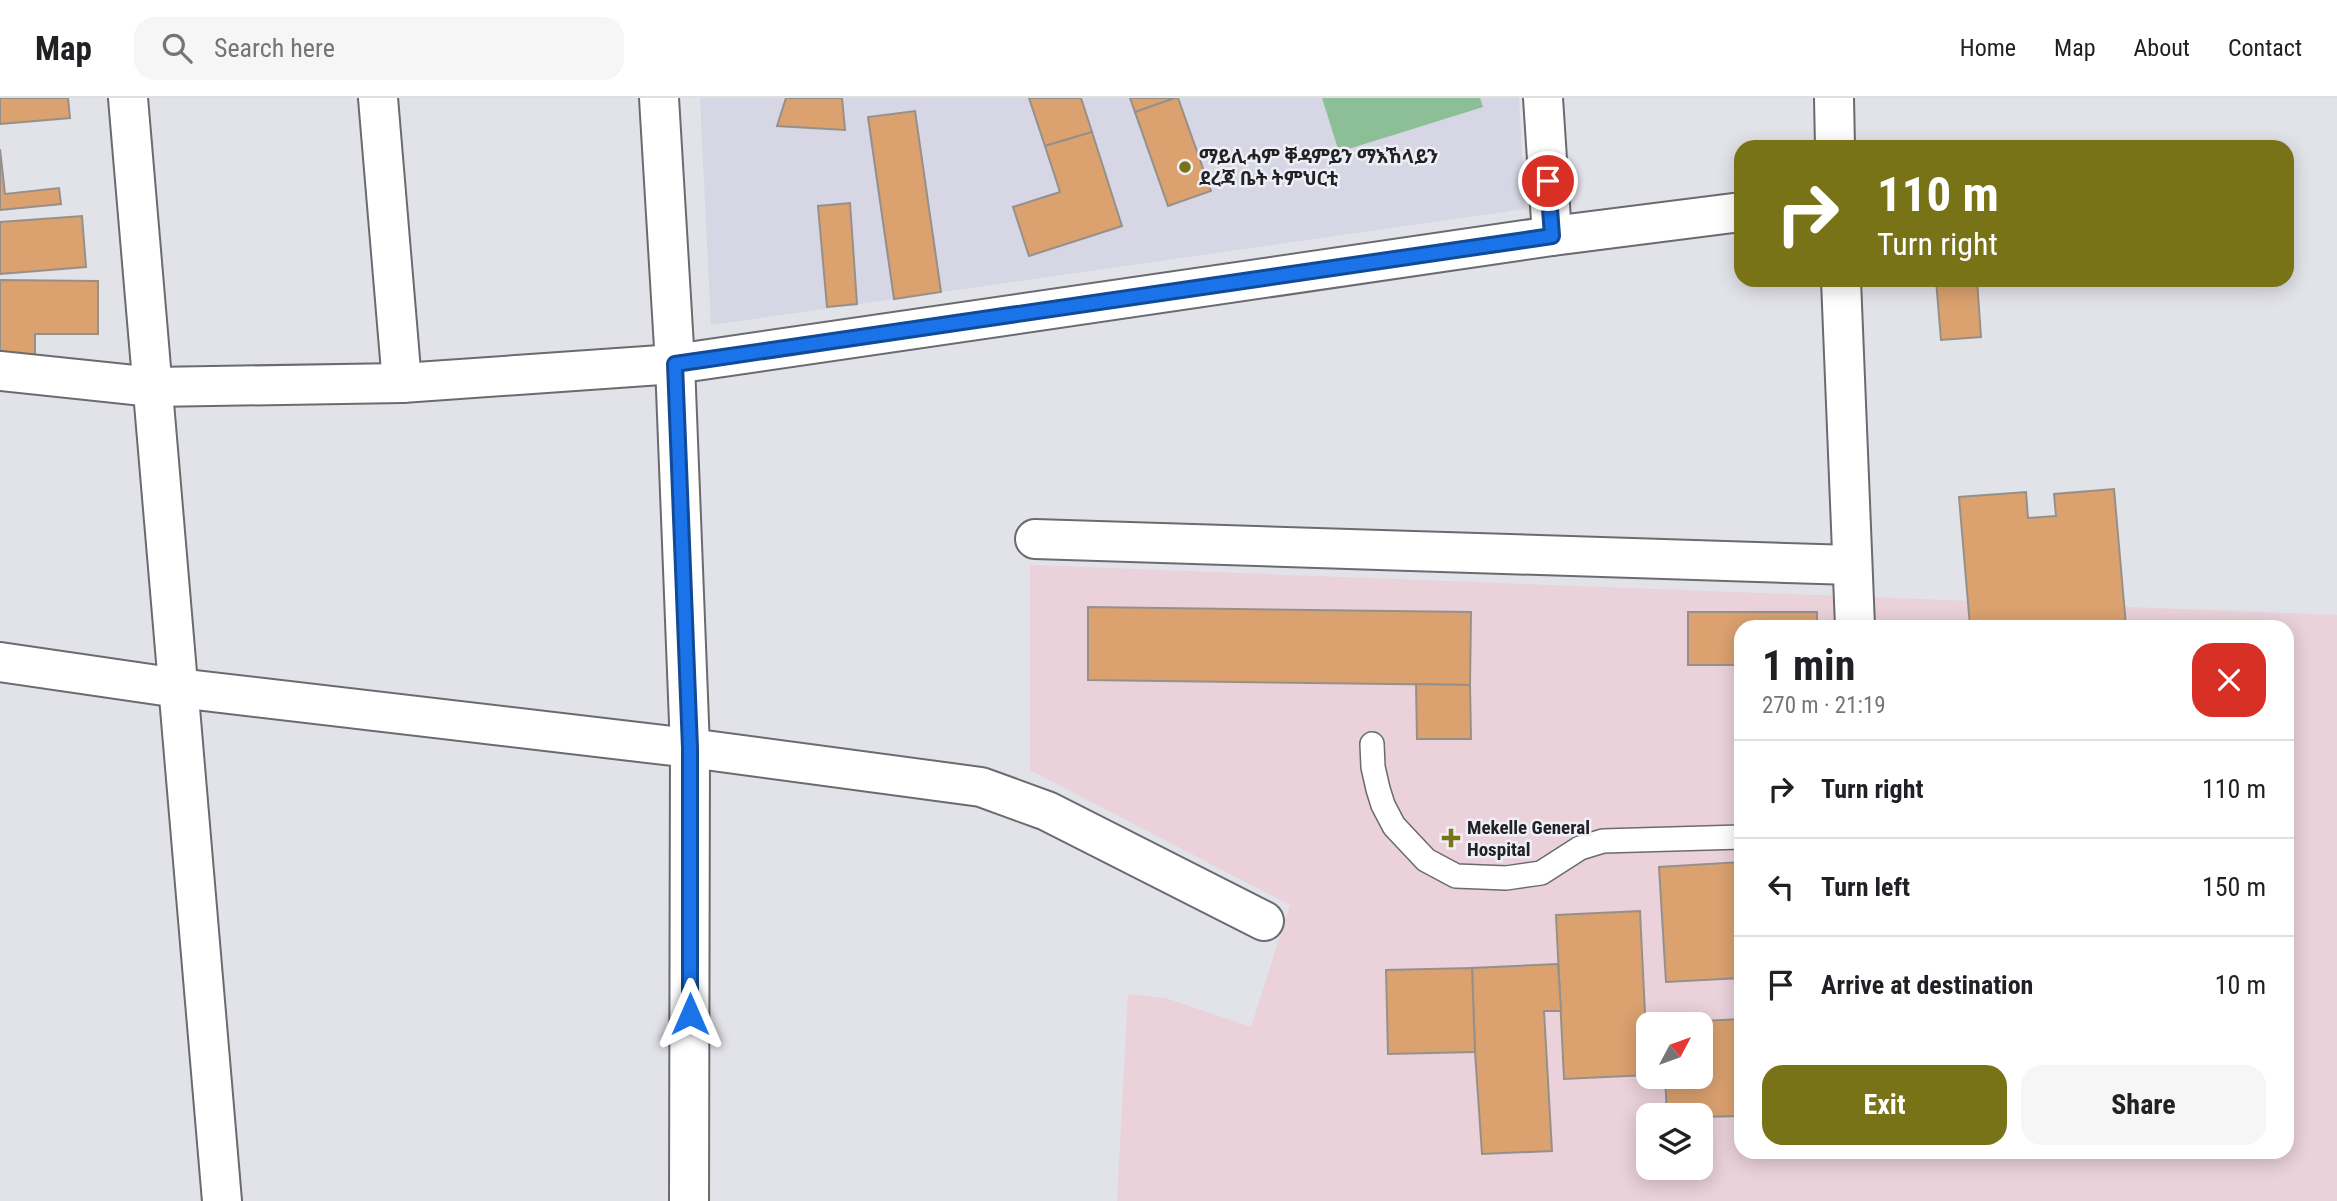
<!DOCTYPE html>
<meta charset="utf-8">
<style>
:root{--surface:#fff;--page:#f6f6f6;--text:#202124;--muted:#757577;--line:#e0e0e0;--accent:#787316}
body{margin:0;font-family:"Roboto Condensed","Noto Sans Ethiopic",sans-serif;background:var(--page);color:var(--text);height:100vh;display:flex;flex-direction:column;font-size:26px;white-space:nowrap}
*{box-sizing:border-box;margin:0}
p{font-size:23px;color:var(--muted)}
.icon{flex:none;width:38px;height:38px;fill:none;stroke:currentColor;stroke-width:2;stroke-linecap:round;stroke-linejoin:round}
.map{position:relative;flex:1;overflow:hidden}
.details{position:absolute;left:1734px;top:522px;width:560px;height:539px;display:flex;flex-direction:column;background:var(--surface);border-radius:21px;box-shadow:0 4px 18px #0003}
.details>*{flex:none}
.banner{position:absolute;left:1734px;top:42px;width:560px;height:147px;border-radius:21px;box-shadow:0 4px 18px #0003;background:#787316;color:#fff;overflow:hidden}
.needle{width:46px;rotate:49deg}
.buttons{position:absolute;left:1636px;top:914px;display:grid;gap:14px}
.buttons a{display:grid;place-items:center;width:77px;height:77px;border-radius:14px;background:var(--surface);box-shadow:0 4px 18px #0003;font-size:35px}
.pin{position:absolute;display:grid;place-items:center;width:60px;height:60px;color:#fff;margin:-30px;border:4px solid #fff;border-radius:50%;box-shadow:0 2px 7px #0007}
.me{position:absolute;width:77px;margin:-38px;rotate:0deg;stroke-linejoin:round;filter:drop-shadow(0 0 5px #0008)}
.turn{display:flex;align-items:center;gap:24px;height:147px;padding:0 28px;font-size:32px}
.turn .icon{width:91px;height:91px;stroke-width:2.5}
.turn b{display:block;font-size:49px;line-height:60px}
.round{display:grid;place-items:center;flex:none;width:74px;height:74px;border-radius:21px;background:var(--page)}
.head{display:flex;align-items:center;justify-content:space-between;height:119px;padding:0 28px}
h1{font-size:42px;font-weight:700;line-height:52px}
.button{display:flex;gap:14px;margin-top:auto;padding:14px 28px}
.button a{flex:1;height:80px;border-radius:21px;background:var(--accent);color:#fff;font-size:28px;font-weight:700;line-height:80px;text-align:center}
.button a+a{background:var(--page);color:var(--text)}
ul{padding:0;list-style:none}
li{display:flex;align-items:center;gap:21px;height:98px;padding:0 28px;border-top:2px solid var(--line)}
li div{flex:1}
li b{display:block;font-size:26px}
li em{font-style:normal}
header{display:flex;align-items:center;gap:42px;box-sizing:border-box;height:98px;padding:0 35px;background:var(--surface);border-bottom:2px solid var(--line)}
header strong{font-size:33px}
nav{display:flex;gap:38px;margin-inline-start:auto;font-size:24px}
.search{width:490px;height:63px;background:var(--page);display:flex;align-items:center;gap:18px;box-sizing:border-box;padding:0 24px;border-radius:21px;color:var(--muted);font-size:26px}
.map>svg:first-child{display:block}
.built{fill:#d6d6e4}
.medical{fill:#ead1da;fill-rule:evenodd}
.green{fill:#8dbf96}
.building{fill:#dba16f;stroke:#96908b;stroke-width:2}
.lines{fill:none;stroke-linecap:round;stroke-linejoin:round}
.lane-casing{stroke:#6a6a70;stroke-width:26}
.street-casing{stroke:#6a6a70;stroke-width:42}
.lane{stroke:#fff;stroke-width:23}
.street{stroke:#fff;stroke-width:38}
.route-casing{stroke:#114b97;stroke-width:18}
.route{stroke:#1a73e8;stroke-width:12}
.poi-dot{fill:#787316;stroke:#efeff7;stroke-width:2.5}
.labels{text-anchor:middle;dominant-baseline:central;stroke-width:5;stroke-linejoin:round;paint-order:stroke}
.poi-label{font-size:19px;font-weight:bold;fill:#222225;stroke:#efeff7;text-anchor:start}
</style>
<header>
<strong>Map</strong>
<div class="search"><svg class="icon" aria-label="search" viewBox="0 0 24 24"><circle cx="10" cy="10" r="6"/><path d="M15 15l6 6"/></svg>Search here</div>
<nav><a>Home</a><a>Map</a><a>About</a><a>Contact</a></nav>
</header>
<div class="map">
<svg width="2337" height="1103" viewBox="0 0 2337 1103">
<rect width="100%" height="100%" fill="#e2e2e9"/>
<path class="built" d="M 700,0 L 1519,0 L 1525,111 L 711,227 Z"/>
<path class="medical" d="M 1030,467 L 2337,517 L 2337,1103 L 1117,1103 L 1128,896 L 1165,900 L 1251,929 L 1290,807 L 1030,672 ZM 1741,528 L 2287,528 L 2287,1054 L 1741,1054 ZM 1648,926 L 1701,926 L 1701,978 L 1648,978 ZM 1648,1017 L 1701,1017 L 1701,1069 L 1648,1069 Z"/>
<path class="green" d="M 1322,0 L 1480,0 L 1483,9 L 1339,54 Z"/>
<g class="building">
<path d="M 0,0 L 68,0 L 70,20 L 0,26 Z"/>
<path d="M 786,0 L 842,0 L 845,32 L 777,28 Z"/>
<path d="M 1029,0 L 1081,0 L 1092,34 L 1045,48 Z"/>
<path d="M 1130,0 L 1175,0 L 1135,14 Z"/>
<path d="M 1175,0 L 1178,0 L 1211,93 L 1168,108 L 1135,14 Z"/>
<path d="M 915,13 L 941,194 L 894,201 L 868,19 Z"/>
<path d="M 1092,34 L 1122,128 L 1029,158 L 1013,109 L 1060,94 L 1045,48 Z"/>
<path d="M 0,51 L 5,96 L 59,90 L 61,106 L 0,112 Z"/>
<path d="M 850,105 L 857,206 L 827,209 L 818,108 Z"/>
<path d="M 82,118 L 86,169 L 0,176 L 0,124 Z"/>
<path d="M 0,182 L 98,183 L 98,236 L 35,236 L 35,257 L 0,257 Z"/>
<path d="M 1936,182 L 1977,182 L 1981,239 L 1941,242 Z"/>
<path d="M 2114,391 L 2126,528 L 1970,528 L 1959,399 L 2026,394 L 2028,420 L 2056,418 L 2054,396 Z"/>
<path d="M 1088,509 L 1471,514 L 1470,587 L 1088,582 Z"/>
<path d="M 1688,514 L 1817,514 L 1817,528 L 1741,528 L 1741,567 L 1688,567 Z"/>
<path d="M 1416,586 L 1470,587 L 1471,641 L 1417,641 Z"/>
<path d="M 1741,764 L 1741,880 L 1666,884 L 1659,769 Z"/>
<path d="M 1640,813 L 1648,977 L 1564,981 L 1556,817 Z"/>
<path d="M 1558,866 L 1561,913 L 1544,913 L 1552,1053 L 1482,1056 L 1475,954 L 1472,870 Z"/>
<path d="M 1472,870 L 1475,954 L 1388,956 L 1386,872 Z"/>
<path d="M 1741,921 L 1741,1018 L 1701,1019 L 1701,1017 L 1667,1017 L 1665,978 L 1701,978 L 1701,926 L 1663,925 Z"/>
</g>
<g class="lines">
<g class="lane-casing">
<path id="lane" d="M 1372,646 L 1373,669 L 1378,691 L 1383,707 L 1394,728 L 1426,762 L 1456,778 L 1506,780 L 1541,775 L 1580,750 L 1603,743 L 1741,739"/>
</g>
<g class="street-casing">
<g id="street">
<path d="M 128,0 L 222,1103"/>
<path d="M 378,0 L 402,285"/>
<path d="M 659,0 L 675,266 L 690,650 L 689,1103"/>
<path d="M 1543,0 L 1552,138"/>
<path d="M 1834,0 L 1835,49"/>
<path d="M 1841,182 L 1855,528"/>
<path d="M 0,273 L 153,289 L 402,285 L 675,266 L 1552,138 L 1741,114"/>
<path d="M 1035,441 L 1852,467"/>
<path d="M 0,564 L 178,590 L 690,650 L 981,689 L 1047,713 L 1264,823"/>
</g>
</g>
<use href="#lane" class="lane"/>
<use href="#street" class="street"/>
</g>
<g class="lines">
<g class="route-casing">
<path id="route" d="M 690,916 L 690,650 L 675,266 L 1552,138 L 1548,83"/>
</g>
<use href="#route" class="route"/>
</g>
<g class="poi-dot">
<circle cx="1185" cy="69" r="7"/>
<path d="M1447.5 729.5h7v7h7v7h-7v7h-7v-7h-7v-7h7z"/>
</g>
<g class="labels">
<g class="poi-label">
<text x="1199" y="58">ማይሊሓም ቐዳምይን ማእኸላይን<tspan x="1199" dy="22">ደረጃ ቤት ትምህርቲ</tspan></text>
<text x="1467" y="729">Mekelle General<tspan x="1467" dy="22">Hospital</tspan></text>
</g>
</g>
</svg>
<div class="buttons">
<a><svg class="needle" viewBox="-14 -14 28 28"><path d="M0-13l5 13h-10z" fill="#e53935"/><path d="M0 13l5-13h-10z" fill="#757577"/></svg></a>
<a><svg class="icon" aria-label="layers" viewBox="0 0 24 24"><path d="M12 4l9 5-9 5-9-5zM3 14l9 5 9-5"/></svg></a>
</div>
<div class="pin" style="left:1548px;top:83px;background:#d93025"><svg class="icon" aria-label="arrive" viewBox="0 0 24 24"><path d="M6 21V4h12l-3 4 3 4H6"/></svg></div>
<svg class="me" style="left:690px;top:916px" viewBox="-20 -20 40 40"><path d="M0-17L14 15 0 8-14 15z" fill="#1a73e8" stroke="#fff" stroke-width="4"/></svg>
<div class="banner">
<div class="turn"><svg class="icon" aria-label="right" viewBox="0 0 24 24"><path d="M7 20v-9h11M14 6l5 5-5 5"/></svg><div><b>110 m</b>Turn right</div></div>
</div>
<section class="details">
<div class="head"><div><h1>1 min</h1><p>270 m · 21:19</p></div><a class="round" style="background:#d93025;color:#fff"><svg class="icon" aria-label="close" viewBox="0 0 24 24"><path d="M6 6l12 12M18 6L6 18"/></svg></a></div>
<ul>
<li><svg class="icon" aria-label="right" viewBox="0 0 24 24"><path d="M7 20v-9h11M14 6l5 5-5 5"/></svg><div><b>Turn right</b></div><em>110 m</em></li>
<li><svg class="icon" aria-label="left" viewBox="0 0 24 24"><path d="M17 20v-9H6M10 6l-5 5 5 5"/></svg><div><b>Turn left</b></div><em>150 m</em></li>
<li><svg class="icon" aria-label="arrive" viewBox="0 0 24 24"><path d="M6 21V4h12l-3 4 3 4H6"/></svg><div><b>Arrive at destination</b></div><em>10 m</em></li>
</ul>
<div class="button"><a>Exit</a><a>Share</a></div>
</section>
</div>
